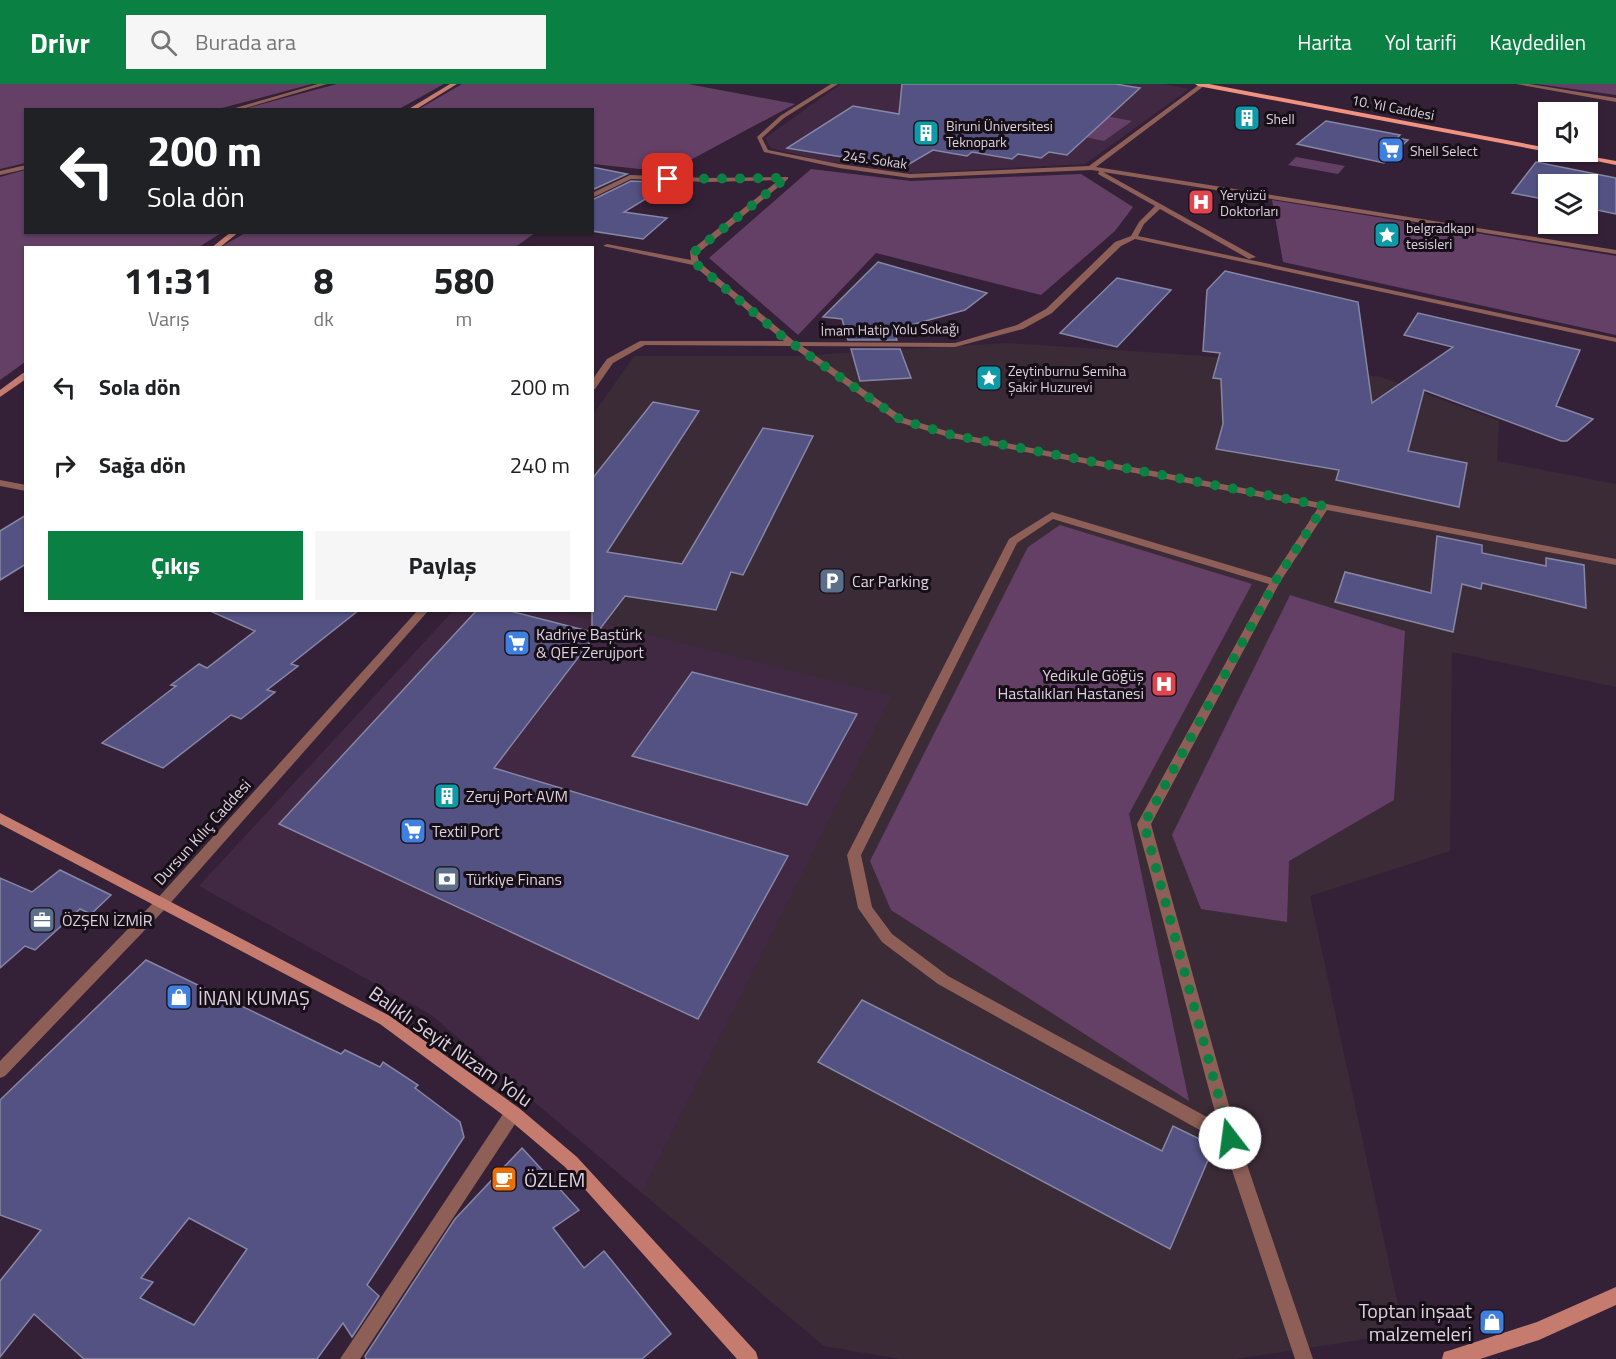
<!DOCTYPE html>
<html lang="tr">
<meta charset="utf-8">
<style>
:root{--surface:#fff;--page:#f6f6f6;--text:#202124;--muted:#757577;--accent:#0b8043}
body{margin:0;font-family:"Titillium Web",sans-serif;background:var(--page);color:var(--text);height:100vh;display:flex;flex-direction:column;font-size:22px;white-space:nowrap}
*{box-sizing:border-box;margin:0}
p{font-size:20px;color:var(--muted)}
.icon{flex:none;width:33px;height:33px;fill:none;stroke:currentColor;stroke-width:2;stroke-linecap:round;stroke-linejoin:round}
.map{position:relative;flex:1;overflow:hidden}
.sheet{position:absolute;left:24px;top:162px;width:570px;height:366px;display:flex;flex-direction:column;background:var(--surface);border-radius:0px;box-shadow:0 2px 4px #0004}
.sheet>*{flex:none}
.guide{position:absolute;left:24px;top:24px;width:570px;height:126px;border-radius:0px;box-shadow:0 2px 4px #0004;background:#202124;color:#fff;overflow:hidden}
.fabs{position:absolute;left:1538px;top:18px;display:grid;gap:12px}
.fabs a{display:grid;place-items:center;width:60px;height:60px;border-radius:0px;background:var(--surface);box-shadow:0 2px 4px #0004;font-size:30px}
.pin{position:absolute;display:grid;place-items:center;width:51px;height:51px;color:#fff;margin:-26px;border-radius:12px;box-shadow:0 3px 9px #0006}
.me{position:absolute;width:66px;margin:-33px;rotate:345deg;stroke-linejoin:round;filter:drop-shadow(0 0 4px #0008)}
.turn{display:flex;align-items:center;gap:21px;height:126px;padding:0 24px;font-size:27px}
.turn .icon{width:78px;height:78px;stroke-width:2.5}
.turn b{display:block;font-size:42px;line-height:51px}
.eta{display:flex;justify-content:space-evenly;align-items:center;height:102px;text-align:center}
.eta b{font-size:36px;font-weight:700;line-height:42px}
.cta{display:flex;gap:12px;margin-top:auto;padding:12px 24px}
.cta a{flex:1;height:69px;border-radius:0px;background:var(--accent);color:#fff;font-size:24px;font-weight:700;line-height:69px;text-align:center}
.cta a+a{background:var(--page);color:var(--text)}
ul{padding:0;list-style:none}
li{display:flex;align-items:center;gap:18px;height:78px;padding:0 24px}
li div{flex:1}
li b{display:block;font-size:22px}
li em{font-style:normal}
header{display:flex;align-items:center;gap:36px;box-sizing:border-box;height:84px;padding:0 30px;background:var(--accent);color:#fff}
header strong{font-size:28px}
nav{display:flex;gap:33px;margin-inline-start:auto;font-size:21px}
.search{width:420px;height:54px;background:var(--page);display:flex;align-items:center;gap:15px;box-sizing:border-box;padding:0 21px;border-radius:0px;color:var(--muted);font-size:22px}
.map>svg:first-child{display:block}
.built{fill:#412943}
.medical{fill:#3b2b37}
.green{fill:#644067}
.building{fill:#545283;stroke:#8686a5;stroke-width:1.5;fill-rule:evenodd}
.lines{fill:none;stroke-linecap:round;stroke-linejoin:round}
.street{fill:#8d5f56;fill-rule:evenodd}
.secondary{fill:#c57c6f;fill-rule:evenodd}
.primary{fill:#f19281;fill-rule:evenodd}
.route{stroke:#0b8043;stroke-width:10;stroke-dasharray:0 18}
.labels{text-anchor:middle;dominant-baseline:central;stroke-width:6;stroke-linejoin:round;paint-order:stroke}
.far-street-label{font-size:14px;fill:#ded1df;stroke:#170f18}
.far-poi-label{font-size:14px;fill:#ded1df;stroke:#170f18;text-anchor:start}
.poi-label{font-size:16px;fill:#ded1df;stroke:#170f18;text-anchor:start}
.street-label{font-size:16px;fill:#ded1df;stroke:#170f18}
.near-poi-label{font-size:20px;fill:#ded1df;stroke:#170f18;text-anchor:start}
.near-street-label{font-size:20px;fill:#ded1df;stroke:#170f18}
</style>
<header>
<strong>Drivr</strong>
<div class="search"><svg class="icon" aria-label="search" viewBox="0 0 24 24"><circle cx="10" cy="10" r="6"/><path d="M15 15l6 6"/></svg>Burada ara</div>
<nav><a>Harita</a><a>Yol tarifi</a><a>Kaydedilen</a></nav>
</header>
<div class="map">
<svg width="1616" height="1275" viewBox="0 0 1616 1275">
<rect width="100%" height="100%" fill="#352137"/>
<g class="built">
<path d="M 841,0 L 1164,0 L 1189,5 L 1085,80 L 911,89 L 819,76 L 771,64 L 765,54 Z"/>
<path d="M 453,527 L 557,527 L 892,611 L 642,1109 L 430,930 L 199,802 Z"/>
</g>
<path class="medical" d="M 1008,259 L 1205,272 L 1381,293 L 1499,337 L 1497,377 L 1616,400 L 1616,603 L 1452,568 L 1450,767 L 1310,812 L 1404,1249 L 1236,1275 L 900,1275 L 824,1262 L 642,1109 L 891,612 L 557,527 L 592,526 L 593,331 L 634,272 L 795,272 Z"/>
<g class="green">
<path d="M 0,0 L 312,0 L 218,25 L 26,26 L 25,79 L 0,85 Z"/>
<path d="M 337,0 L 444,0 L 399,25 L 244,25 Z"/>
<path d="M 462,0 L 688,0 L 795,20 L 668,88 L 593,80 L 592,26 L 419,25 Z"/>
<path d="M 1537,0 L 1616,0 L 1616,11 Z"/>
<path d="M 1070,25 L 1132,37 L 1104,57 L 1041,44 Z"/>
<path d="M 1296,73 L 1345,82 L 1338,90 L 1288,81 Z"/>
<path d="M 811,85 L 911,97 L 1081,90 L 1133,123 L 1115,147 L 1041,211 L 876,169 L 798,251 L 709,174 Z"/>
<path d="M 25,86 L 26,148 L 221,149 L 199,163 L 26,164 L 25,278 L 0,296 L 0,93 Z"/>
<path d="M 1272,116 L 1616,172 L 1616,251 L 1283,178 Z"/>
<path d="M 245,149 L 245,148 L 535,149 L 514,164 L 221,163 Z"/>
<path d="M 1060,441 L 1252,500 L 1129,730 L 1189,1017 L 891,826 L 870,777 L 1028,463 Z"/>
<path d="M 1290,511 L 1405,547 L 1394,716 L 1289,777 L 1287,838 L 1201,825 L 1172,751 Z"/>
</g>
<g class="building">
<path d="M 902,0 L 1115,0 L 1140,4 L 1067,71 L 1049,68 L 1041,74 L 1018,70 L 1012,75 L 972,68 L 967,72 L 933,66 L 904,83 L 787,64 L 853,22 L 899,30 Z"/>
<path d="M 1326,37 L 1400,51 L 1397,54 L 1408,56 L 1384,79 L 1297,60 Z"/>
<path d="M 1536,78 L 1616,94 L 1616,130 L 1587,124 L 1587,100 L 1548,100 L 1548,116 L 1512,109 Z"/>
<path d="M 592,83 L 627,90 L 592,106 Z"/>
<path d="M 631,97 L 672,99 L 624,128 L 667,134 L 643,155 L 592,147 L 592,116 Z"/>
<path d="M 878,178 L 987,209 L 965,226 L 893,246 L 897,256 L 848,256 L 842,235 L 823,233 Z"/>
<path d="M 1225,187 L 1358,218 L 1372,319 L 1453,263 L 1404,251 L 1418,229 L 1580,266 L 1556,322 L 1593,335 L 1567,357 L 1561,357 L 1424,306 L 1408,367 L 1467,379 L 1459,423 L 1336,396 L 1339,386 L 1216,365 L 1223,340 L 1221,295 L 1213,294 L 1220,269 L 1203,267 L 1207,206 Z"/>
<path d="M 1117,194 L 1171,206 L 1117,263 L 1060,249 Z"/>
<path d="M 851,265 L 900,265 L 911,294 L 860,297 Z"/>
<path d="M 653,318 L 699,327 L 607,468 L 682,480 L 763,344 L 813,352 L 743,491 L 731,488 L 716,526 L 625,512 L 494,684 L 788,772 L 698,935 L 279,740 L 477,526 L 506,526 L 592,548 L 592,395 Z"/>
<path d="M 26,431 L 26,480 L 0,496 L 0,447 Z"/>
<path d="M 1437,452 L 1482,461 L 1482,469 L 1546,482 L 1546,474 L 1584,481 L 1586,524 L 1482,499 L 1481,505 L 1462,500 L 1453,548 L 1335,518 L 1345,488 L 1431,509 Z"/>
<path d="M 208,526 L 359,526 L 291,580 L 298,582 L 267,606 L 275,608 L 241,635 L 231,631 L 163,684 L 102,659 L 176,602 L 171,601 L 199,580 L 207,584 L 255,547 Z"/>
<path d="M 692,588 L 857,630 L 807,721 L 632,672 Z"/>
<path d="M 60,786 L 111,811 L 91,830 L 80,825 L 35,866 L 25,862 L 0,884 L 0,794 L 32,808 Z"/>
<path d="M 146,876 L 341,970 L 345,966 L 380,983 L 383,978 L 418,1001 L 415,1004 L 460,1038 L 464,1053 L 367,1201 L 379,1212 L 352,1253 L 343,1239 L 317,1275 L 84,1275 L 34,1230 L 0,1273 L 0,1197 L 41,1146 L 0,1131 L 0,1016 ZM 189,1134 L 247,1165 L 194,1241 L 140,1214 L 153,1198 L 141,1194 Z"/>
<path d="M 862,916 L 1162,1067 L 1173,1042 L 1214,1062 L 1170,1165 L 818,978 Z"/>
<path d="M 522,1064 L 579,1126 L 553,1144 L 584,1184 L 604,1167 L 671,1250 L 642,1275 L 366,1275 L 365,1272 L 455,1135 Z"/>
</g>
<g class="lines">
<g class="street">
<path d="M 318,0 L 327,0 L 239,26 L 228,26 Z"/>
<path d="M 831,0 L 838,0 L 784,34 L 762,54 L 768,66 L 839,80 L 910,90 L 1089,82 L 1200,0 L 1204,0 L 1204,2 L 1096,83 L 1616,166 L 1616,170 L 1103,88 L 1256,173 L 1249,175 L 1160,125 L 1144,140 L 1138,152 L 1616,254 L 1616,258 L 1135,155 L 1121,162 L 1052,229 L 1023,245 L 955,263 L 802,262 L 904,334 L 953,349 L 1616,475 L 1616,481 L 1327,426 L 1280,498 L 1151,740 L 1238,1054 L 1313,1275 L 1295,1275 L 1223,1059 L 938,900 L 882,858 L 858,824 L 847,771 L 1009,455 L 1052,428 L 1272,494 L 1318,424 L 952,354 L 898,338 L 791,262 L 645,261 L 613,279 L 595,305 L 592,305 L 592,296 L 607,275 L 640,257 L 784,257 L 693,181 L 603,162 L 607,160 L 691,176 L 690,167 L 779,96 L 709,98 L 631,95 L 592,114 L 592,109 L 630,91 L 709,94 L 788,93 L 788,95 L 697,170 L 699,178 L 795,258 L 955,259 L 1017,241 L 1046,225 L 1115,158 L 1131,152 L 1139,138 L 1155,122 L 1098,90 L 1099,87 L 1091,86 L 910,94 L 839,84 L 764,68 L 757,53 L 780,32 ZM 1053,435 L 1269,500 L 1137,740 L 1218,1039 L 948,892 L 892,850 L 872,823 L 861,771 L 1017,459 Z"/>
<path d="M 1516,0 L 1529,0 L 1616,14 L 1616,18 Z"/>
<path d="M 26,81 L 26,85 L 0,91 L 0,87 Z"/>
<path d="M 0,396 L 26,401 L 26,407 L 0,402 Z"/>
<path d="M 418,526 L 429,526 L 166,824 L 5,992 L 0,994 L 0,977 L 156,816 Z"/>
<path d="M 513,1022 L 519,1024 L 521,1029 L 519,1034 L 360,1275 L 340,1275 L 507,1024 Z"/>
</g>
<g class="secondary">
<path d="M 450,0 L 457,0 L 415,26 L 407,26 Z"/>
<path d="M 231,148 L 239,148 L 219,164 L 211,164 Z"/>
<path d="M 23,289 L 26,289 L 26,295 L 0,313 L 0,306 Z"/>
<path d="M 0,729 L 390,932 L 519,1024 L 577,1073 L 756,1268 L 758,1275 L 737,1275 L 565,1083 L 507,1034 L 380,940 L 0,740 Z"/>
<path d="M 1616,1203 L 1616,1221 L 1539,1256 L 1480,1275 L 1442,1275 L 1444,1268 L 1451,1266 L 1537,1238 Z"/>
</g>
<g class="primary">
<path d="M 1195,0 L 1209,0 L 1548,64 L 1548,68 L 1551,68 L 1548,68 L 1198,2 Z"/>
<path d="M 1552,68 L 1566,68 L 1616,77 L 1616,81 Z"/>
</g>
</g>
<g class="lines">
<path class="route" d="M 668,95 L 786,94 L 693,169 L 695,179 L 783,253 L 901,336 L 952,351 L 1324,422 L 1275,498 L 1144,740 L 1230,1054"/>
</g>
<defs>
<g id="building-square" transform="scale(1.35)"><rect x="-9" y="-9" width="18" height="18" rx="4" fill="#0f9aa8" stroke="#170f18"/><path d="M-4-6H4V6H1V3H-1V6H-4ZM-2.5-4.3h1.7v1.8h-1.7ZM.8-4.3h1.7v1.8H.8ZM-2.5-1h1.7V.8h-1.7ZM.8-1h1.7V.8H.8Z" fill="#fff"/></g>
<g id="supermarket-square" transform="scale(1.35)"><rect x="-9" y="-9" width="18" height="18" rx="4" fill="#3f7fe0" stroke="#170f18"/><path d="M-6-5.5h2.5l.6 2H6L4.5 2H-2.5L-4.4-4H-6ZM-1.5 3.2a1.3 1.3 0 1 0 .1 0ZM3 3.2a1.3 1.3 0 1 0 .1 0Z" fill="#fff"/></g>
<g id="hospital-square" transform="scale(1.35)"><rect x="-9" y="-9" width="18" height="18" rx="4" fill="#e0444e" stroke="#170f18"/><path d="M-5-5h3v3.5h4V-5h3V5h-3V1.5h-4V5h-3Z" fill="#fff"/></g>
<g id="sight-square" transform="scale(1.35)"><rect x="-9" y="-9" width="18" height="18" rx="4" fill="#0f9aa8" stroke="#170f18"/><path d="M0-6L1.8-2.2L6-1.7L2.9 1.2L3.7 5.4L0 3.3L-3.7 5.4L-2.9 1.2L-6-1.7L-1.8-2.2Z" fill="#fff"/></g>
<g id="parking-square" transform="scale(1.35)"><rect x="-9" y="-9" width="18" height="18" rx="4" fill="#5c6f8a" stroke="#170f18"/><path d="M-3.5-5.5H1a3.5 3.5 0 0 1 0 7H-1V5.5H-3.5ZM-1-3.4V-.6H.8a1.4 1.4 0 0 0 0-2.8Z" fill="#fff"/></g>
<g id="bank-square" transform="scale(1.35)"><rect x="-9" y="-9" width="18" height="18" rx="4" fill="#5c6f8a" stroke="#170f18"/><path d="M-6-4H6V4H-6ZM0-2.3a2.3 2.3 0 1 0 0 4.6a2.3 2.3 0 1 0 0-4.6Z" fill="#fff"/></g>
<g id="office-square" transform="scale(1.35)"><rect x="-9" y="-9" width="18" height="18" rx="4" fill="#5c6f8a" stroke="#170f18"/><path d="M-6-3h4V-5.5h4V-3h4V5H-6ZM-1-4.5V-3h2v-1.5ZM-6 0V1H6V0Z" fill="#fff"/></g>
<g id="shop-square" transform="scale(1.35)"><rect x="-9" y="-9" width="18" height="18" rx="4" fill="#3f7fe0" stroke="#170f18"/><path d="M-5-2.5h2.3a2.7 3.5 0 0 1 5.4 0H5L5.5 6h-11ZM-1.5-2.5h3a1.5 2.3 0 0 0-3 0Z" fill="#fff"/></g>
<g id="cafe-square" transform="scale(1.35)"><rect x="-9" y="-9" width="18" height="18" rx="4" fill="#e8710a" stroke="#170f18"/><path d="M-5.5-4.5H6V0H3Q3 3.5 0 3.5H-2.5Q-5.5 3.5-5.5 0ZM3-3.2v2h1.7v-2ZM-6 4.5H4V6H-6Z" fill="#fff"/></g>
</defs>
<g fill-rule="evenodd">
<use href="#building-square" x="1247" y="34"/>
<use href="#building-square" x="926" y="49"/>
<use href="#supermarket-square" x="1391" y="66"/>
<use href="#hospital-square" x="1201" y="118"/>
<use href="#sight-square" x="1387" y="151"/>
<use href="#sight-square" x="989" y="294"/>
<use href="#parking-square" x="832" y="497"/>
<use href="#supermarket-square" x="517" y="559"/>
<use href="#hospital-square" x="1164" y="600"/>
<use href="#building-square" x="447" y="712"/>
<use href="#supermarket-square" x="413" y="747"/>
<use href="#bank-square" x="447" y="795"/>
<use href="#office-square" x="42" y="836"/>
<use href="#shop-square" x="179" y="913"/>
<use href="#cafe-square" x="504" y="1095"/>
<use href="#shop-square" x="1492" y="1238"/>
</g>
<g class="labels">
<g class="far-street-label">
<text transform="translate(1393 23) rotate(11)">10. Yıl Caddesi</text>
<text transform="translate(875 75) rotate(8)">245. Sokak</text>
<text transform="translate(890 245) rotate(-1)">İmam Hatip Yolu Sokağı</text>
</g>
<g class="far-poi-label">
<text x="1266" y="34">Shell</text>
<text x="946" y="41">Biruni Üniversitesi<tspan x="946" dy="16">Teknopark</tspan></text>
<text x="1410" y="66">Shell Select</text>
<text x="1220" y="110">Yeryüzü<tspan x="1220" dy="16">Doktorları</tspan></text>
<text x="1406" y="143">belgradkapı<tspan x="1406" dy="16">tesisleri</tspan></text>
<text x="1008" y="286">Zeytinburnu Semiha<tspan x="1008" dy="16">Şakir Huzurevi</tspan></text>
</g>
<g class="poi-label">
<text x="852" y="497">Car Parking</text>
<text x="536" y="550">Kadriye Baştürk<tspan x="536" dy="18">&amp; QEF Zerujport</tspan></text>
<text x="1144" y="591" text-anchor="end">Yedikule Göğüş<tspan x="1144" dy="18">Hastalıkları Hastanesi</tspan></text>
<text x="466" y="712">Zeruj Port AVM</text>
<text x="432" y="747">Textil Port</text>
<text x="466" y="795">Türkiye Finans</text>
<text x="62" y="836">ÖZŞEN İZMİR</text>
</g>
<g class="street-label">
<text transform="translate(202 748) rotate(-48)">Dursun Kılıç Caddesi</text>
</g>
<g class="near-poi-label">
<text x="198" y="913">İNAN KUMAŞ</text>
<text x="524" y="1095">ÖZLEM</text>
<text x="1472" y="1226" text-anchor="end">Toptan inşaat<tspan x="1472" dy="23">malzemeleri</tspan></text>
</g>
<g class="near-street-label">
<text transform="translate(451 962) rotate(35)">Balıklı Seyit Nizam Yolu</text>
</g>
</g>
</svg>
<div class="fabs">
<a><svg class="icon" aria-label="sound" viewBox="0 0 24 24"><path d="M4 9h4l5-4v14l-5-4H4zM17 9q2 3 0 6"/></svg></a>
<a><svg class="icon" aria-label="layers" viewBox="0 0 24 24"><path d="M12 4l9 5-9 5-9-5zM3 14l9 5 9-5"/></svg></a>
</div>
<div class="pin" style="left:668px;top:95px;background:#d93025"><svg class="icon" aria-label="arrive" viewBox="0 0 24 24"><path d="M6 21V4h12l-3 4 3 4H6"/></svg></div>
<svg class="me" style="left:1230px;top:1054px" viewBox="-20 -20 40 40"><circle r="19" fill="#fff"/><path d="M0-13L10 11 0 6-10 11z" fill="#0b8043"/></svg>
<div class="guide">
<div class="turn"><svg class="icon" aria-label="left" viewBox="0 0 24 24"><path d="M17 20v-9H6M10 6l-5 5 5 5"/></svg><div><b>200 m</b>Sola dön</div></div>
</div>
<section class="sheet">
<div class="eta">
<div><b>11:31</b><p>Varış</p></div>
<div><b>8</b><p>dk</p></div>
<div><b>580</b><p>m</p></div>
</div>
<ul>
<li><svg class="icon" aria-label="left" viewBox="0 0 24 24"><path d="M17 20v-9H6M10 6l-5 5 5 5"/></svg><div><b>Sola dön</b></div><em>200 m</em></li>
<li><svg class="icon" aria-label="right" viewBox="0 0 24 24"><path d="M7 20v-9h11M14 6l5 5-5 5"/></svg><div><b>Sağa dön</b></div><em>240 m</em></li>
</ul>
<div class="cta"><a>Çıkış</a><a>Paylaş</a></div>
</section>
</div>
